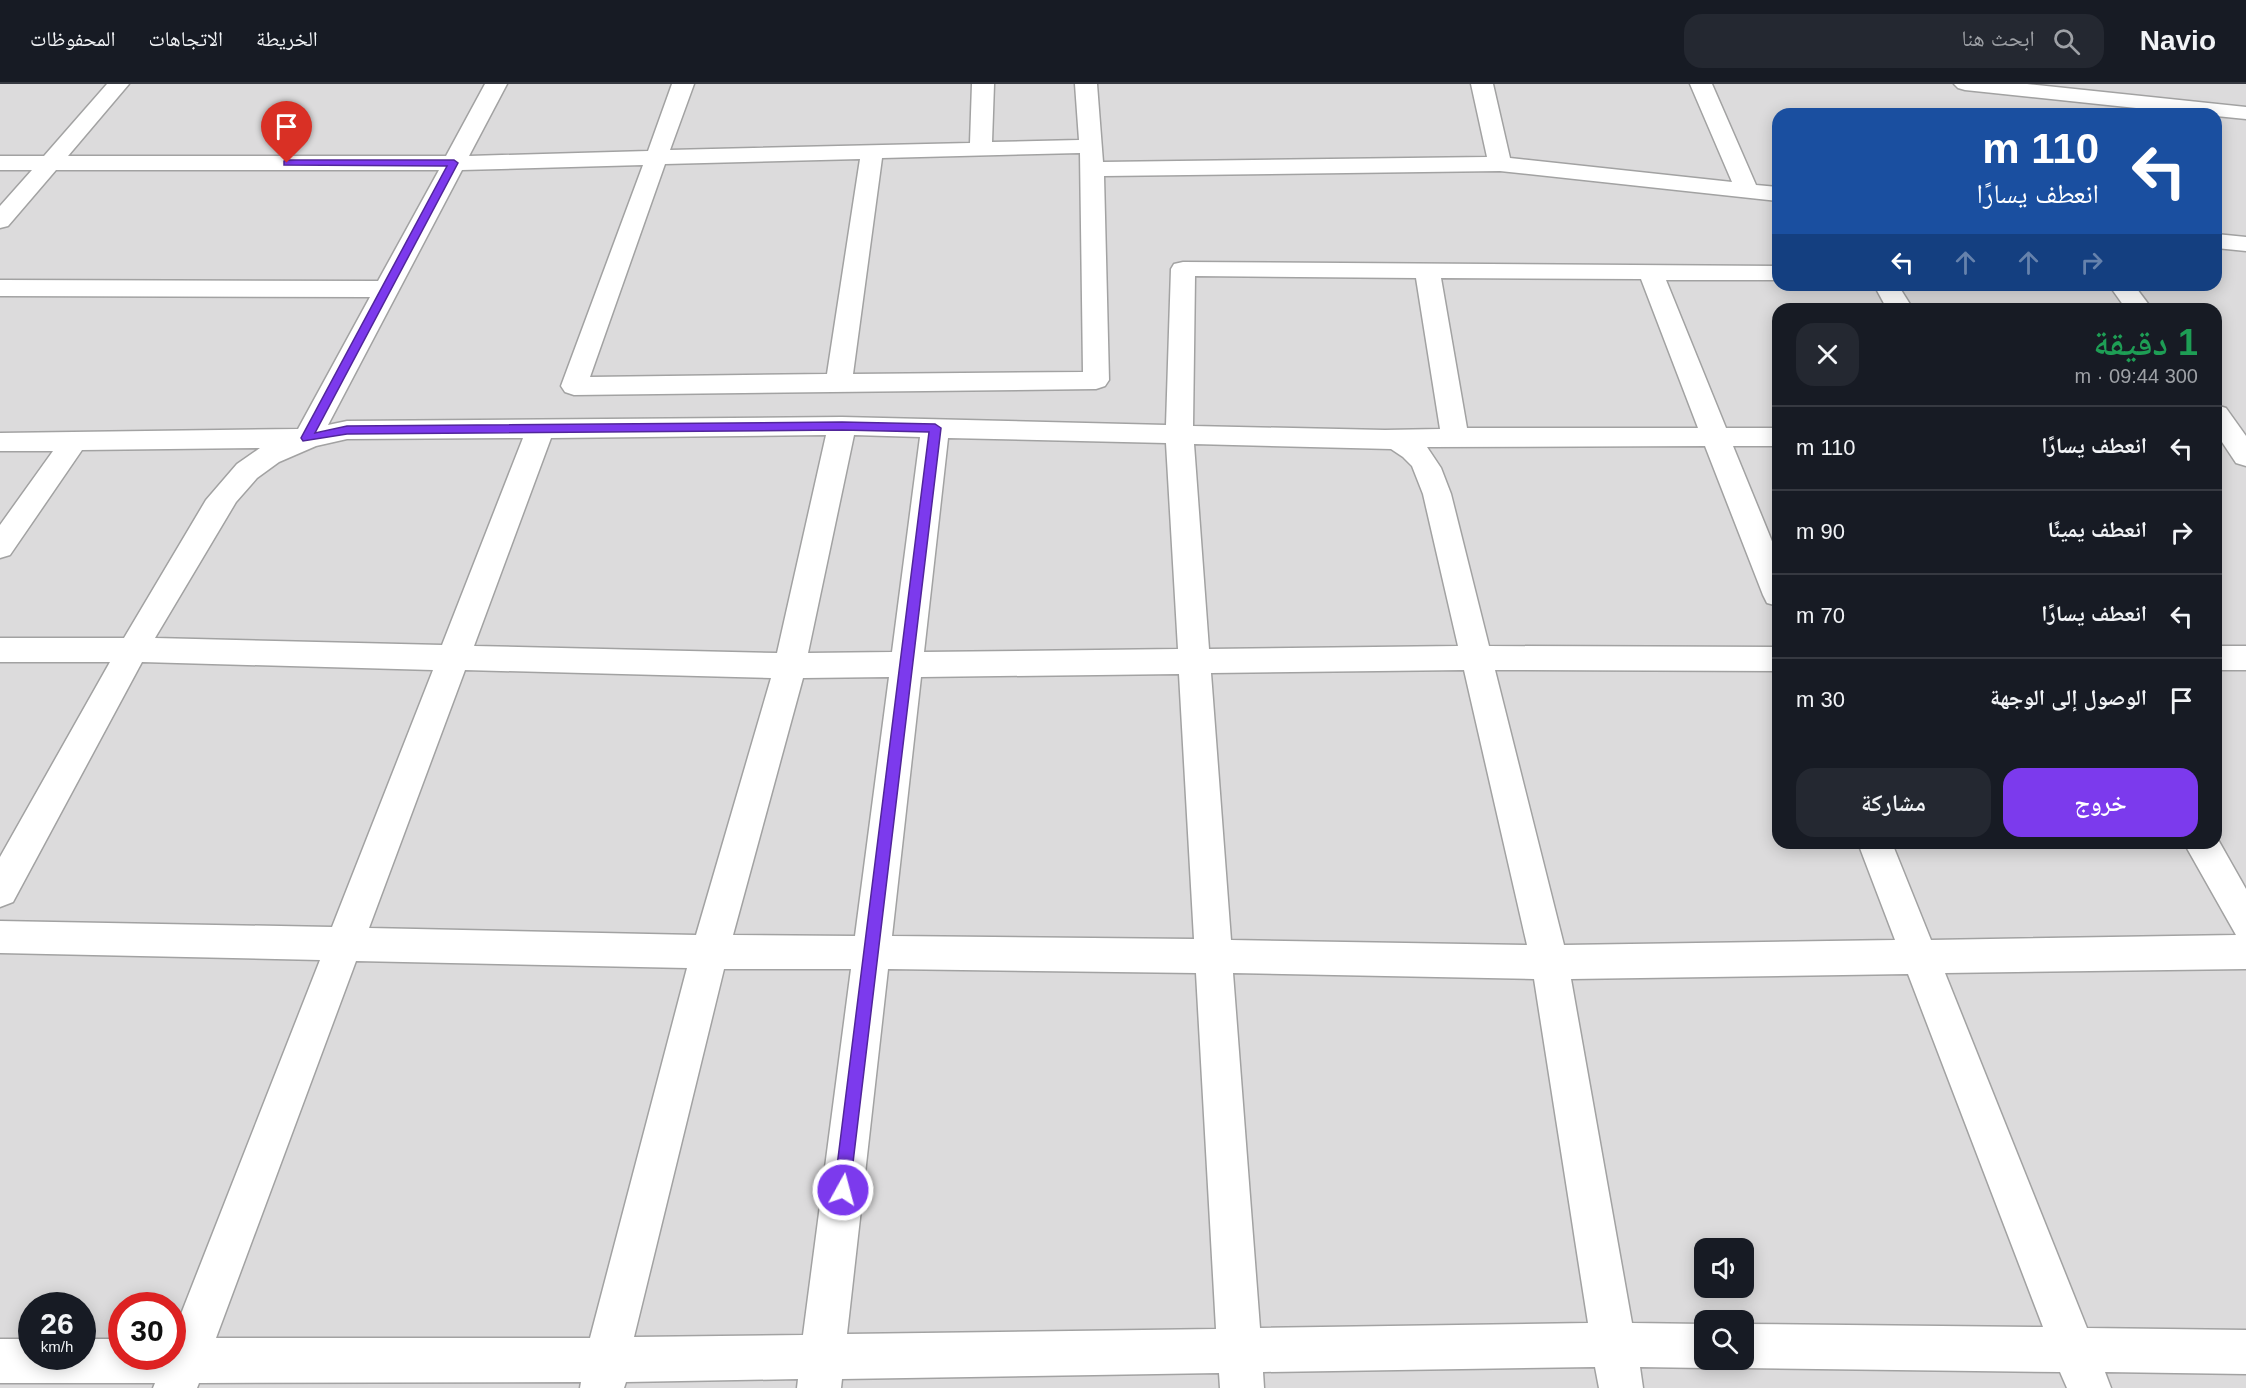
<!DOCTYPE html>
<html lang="ar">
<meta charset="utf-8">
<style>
:root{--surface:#171b24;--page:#242831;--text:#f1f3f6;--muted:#9ea1a6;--line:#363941;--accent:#7c3aed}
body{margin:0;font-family:Arial,"Noto Naskh Arabic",sans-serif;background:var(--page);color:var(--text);direction:rtl;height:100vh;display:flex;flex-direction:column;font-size:22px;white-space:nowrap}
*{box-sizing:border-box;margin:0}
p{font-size:20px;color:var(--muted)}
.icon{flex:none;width:33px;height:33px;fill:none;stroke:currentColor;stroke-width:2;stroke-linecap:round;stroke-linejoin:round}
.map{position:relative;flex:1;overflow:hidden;direction:ltr}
.drawer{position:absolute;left:1772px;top:219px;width:450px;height:546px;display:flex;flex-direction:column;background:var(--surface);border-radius:18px;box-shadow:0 3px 15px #0003;direction:rtl}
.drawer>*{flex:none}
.hud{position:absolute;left:1772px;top:24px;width:450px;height:183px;border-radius:18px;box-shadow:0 3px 15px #0003;direction:rtl;background:#1a4fa0;color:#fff;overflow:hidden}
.fabs{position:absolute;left:1694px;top:1154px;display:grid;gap:12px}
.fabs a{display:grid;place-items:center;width:60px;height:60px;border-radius:12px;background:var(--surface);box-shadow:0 3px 15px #0003;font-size:30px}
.speed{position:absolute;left:18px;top:1208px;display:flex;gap:12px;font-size:30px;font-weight:700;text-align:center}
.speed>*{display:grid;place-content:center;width:78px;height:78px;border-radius:50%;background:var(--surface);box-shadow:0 3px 15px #0003;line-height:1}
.speed small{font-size:15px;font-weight:400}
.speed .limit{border:9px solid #d22;background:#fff;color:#111}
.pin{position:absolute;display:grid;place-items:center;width:51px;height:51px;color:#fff;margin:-62px -26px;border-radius:50% 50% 50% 0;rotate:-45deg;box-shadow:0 0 6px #0007}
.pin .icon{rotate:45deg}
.me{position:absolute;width:66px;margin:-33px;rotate:7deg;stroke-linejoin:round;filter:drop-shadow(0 0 4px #0008)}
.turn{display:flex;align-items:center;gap:21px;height:126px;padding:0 24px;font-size:27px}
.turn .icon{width:78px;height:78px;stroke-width:2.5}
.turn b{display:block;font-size:42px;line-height:51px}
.lanes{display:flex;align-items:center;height:57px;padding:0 24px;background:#0003;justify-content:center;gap:30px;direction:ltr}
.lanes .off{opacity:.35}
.round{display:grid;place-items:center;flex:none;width:63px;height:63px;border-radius:18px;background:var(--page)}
.summary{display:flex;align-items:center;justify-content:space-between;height:102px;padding:0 24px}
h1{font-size:36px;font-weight:600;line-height:45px;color:#1e9e55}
.cta{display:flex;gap:12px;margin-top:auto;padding:12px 24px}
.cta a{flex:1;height:69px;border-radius:18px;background:var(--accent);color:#fff;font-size:24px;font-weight:600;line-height:69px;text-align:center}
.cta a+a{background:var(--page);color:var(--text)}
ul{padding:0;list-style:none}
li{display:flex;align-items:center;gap:18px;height:84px;padding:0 24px;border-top:2px solid var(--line)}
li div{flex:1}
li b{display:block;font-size:22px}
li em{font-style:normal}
header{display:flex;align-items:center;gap:36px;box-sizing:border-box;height:84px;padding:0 30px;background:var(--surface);border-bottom:2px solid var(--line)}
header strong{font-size:28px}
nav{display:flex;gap:33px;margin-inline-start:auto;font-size:21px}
.search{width:420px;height:54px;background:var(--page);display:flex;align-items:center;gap:15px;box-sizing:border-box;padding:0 21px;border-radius:18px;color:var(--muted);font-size:22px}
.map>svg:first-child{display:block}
.residential{fill:#dcdbdc;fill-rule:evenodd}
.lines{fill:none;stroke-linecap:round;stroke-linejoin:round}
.minor-casing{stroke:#a2a2a2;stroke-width:3}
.minor{fill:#fff;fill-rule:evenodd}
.route{fill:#7c3aed;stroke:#51269a;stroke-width:1.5}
</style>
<header>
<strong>Navio</strong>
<div class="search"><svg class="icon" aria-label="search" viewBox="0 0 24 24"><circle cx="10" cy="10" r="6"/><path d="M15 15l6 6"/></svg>ابحث هنا</div>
<nav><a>الخريطة</a><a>الاتجاهات</a><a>المحفوظات</a></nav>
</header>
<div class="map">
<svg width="2246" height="1304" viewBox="0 0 2246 1304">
<rect width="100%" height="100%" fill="#efebe5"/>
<path class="residential" d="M 0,0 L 2246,0 L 2246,1304 L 0,1304 ZM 1778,30 L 2216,30 L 2216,201 L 1778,201 ZM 1778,225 L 2216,225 L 2216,759 L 1778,759 ZM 1704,1164 L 1743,1164 L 1743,1203 L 1704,1203 ZM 32,1221 L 82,1221 L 82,1272 L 32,1272 ZM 122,1221 L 172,1221 L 172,1272 L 122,1272 ZM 1704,1236 L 1743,1236 L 1743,1275 L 1704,1275 Z"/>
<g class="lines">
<g class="minor-casing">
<g id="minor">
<path d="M 107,0 L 129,0 L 68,72 L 446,72 L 485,0 L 507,0 L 469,72 L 648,67 L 672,0 L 694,0 L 670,66 L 970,59 L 972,0 L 994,0 L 992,58 L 1079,56 L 1075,0 L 1097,0 L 1103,78 L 1487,73 L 1471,0 L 1493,0 L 1510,74 L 1732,98 L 1690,0 L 1712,0 L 1756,101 L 1778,103 L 1778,117 L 1500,87 L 1104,92 L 1109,296 L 1105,302 L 1096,305 L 574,311 L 565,308 L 561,302 L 643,81 L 462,86 L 328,341 L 347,337 L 842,333 L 1166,341 L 1171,185 L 1174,180 L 1183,178 L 1778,182 L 1778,196 L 1666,196 L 1726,344 L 1778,344 L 1778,362 L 1733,362 L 1778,472 L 1778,522 L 1767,519 L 1763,511 L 1705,362 L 1427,363 L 1441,384 L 1451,410 L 1489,562 L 1778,563 L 1778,587 L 1495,586 L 1564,861 L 1895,856 L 1858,759 L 1892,759 L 1931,856 L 2236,851 L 2184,759 L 2216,759 L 2216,752 L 2246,805 L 2246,885 L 1945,889 L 2087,1244 L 2246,1246 L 2246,1290 L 2105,1288 L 2111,1304 L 2067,1304 L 2060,1288 L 1743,1284 L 1727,1278 L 1726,1275 L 1743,1275 L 1743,1240 L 2043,1243 L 1908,890 L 1571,895 L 1632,1239 L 1704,1240 L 1704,1275 L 1721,1275 L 1704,1284 L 1640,1283 L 1643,1304 L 1599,1304 L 1595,1283 L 1263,1288 L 1264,1304 L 1220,1304 L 1219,1289 L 842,1295 L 841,1304 L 797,1304 L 798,1295 L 626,1298 L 624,1304 L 580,1304 L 581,1298 L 199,1299 L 197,1304 L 153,1304 L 155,1299 L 0,1299 L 0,1255 L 32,1255 L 32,1272 L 82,1272 L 82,1255 L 122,1255 L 122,1272 L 172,1272 L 172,1253 L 320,876 L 0,869 L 0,837 L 332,843 L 433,586 L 142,578 L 13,818 L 0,823 L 0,773 L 110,578 L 0,578 L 0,554 L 124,554 L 206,416 L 237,380 L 260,364 L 82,366 L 10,471 L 0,474 L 0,441 L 53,367 L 0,367 L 0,349 L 298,345 L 370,213 L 0,212 L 0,196 L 378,197 L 439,86 L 56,86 L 8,142 L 0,144 L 0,122 L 32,86 L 0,86 L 0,72 L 44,72 ZM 1080,69 L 1083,288 L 853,290 L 882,74 ZM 860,75 L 827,290 L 590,293 L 665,80 ZM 1195,192 L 1416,194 L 1440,345 L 1385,346 L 1193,342 ZM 1441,194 L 1641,195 L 1698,344 L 1467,344 ZM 826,351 L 777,569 L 474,562 L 551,354 ZM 854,351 L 920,353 L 892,568 L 808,569 ZM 523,354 L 442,561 L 155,554 L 236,418 L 257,394 L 279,378 L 316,362 L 347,355 ZM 948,354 L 1166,359 L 1178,565 L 924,568 ZM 1194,360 L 1391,365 L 1403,373 L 1412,382 L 1423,410 L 1458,562 L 1209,565 ZM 465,586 L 771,594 L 696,851 L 369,844 ZM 1464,586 L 1527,861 L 1231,856 L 1211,589 ZM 1179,590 L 1194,855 L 892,852 L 921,593 ZM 889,593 L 855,852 L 733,851 L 803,594 ZM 356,877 L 687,884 L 590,1254 L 216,1254 ZM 724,885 L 851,885 L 803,1251 L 634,1253 ZM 888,885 L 1196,889 L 1216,1245 L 847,1250 ZM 1233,889 L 1534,895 L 1588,1239 L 1260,1244 Z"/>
<path d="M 1954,0 L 2027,0 L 2246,23 L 2246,35 L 2216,32 L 2216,30 L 2193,30 L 1965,6 L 1958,4 Z"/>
<path d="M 2216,150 L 2246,153 L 2246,167 L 2216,164 Z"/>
<path d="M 1874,201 L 1898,201 L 1913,225 L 1887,225 Z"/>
<path d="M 2109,201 L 2134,201 L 2152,225 L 2126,225 Z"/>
<path d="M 2216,321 L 2226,324 L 2246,352 L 2246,382 L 2236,379 L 2216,349 Z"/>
<rect x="2216" y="562" width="30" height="24"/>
</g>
</g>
<use href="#minor" class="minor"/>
</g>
<path class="route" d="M 287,76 L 454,76 L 458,79 L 315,349 L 347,342 L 842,338 L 935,340 L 941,344 L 849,1112 L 843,1115 L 837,1112 L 834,1106 L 929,348 L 842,346 L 347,350 L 303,357 L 301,354 L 447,82 L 284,81 L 284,77 Z"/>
</svg>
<div class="fabs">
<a><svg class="icon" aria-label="sound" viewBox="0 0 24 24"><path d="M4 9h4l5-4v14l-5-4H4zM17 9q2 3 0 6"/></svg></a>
<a><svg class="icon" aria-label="search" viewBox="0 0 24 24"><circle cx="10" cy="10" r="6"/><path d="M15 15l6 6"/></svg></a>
</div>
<div class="speed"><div>26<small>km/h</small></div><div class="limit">30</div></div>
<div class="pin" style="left:287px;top:79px;background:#d93025"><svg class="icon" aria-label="arrive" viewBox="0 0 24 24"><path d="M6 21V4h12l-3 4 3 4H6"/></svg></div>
<svg class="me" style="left:843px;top:1106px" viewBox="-20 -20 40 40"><circle r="17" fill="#7c3aed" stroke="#fff" stroke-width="3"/><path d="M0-11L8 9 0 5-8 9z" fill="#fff"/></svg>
<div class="hud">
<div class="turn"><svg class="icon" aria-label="left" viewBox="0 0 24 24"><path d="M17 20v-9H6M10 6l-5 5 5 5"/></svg><div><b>110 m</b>انعطف يسارًا</div></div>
<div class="lanes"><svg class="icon" aria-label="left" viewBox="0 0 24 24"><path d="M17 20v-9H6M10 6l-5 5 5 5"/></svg><svg class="icon off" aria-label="ahead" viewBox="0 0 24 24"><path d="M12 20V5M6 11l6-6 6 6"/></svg><svg class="icon off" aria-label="ahead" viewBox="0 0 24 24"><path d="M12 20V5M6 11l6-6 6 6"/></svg><svg class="icon off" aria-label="right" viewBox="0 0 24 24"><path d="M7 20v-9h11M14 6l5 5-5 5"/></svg></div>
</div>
<section class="drawer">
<div class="summary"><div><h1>1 دقيقة</h1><p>300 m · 09:44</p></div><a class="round"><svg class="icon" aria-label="close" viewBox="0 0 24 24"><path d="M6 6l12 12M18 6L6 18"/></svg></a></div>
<ul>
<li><svg class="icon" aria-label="left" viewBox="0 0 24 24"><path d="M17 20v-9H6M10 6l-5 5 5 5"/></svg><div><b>انعطف يسارًا</b></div><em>110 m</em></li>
<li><svg class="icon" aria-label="right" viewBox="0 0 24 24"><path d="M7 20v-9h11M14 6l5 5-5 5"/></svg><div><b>انعطف يمينًا</b></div><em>90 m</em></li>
<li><svg class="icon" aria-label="left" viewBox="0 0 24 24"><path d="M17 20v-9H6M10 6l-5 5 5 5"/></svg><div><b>انعطف يسارًا</b></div><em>70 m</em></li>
<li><svg class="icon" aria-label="arrive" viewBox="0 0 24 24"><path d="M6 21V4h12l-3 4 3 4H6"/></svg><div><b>الوصول إلى الوجهة</b></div><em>30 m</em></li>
</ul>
<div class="cta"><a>خروج</a><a>مشاركة</a></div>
</section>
</div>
